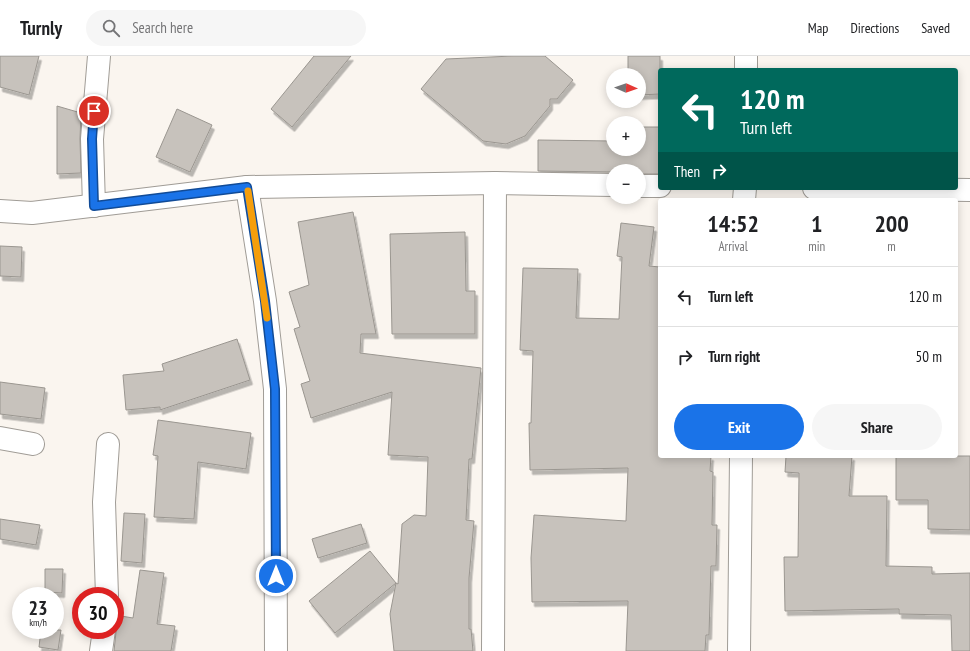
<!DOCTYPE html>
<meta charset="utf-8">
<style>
:root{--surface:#fff;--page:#f6f6f6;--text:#202124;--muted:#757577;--line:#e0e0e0;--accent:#1a73e8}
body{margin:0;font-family:"PT Sans Narrow",sans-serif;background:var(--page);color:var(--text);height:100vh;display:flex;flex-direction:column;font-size:15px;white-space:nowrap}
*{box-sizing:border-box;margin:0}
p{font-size:13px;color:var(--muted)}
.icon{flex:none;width:22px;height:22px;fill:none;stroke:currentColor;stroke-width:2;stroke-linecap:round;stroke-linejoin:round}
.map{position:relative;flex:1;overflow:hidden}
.sheet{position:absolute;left:658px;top:142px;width:300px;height:260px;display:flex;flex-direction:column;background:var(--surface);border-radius:4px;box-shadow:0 2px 10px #0003}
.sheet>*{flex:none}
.banner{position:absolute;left:658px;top:12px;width:300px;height:122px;border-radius:4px;box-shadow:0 2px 10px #0003;background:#00695c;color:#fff;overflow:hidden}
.needle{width:26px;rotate:92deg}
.fabs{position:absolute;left:606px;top:12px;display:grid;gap:8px}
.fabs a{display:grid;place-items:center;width:40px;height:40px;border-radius:50%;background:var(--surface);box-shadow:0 2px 10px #0003;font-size:20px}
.speed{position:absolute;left:12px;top:531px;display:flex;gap:8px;font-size:20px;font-weight:700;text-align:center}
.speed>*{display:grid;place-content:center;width:52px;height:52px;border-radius:50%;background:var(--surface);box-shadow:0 2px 10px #0003;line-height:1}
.speed small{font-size:10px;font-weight:400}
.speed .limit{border:6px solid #d22;background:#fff;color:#111}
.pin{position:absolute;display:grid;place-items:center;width:34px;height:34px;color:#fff;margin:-17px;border:2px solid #fff;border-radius:50%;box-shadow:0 1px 4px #0007}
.me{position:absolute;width:44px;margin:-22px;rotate:0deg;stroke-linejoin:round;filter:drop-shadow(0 0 3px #0008)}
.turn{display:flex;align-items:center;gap:14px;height:84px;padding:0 16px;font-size:18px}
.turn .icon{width:52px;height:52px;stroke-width:2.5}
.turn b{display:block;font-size:28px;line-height:34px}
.then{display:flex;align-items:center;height:38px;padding:0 16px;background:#0003;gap:8px;font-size:15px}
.eta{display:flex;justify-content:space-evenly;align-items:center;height:68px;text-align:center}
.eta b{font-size:24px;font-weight:600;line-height:28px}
.primary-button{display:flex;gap:8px;margin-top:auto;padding:8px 16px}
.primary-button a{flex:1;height:46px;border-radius:24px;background:var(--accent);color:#fff;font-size:16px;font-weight:600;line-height:46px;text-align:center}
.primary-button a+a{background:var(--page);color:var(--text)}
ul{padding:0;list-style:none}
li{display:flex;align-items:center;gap:12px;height:60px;padding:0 16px;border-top:1px solid var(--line)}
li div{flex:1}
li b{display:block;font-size:15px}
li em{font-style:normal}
header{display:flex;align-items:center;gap:24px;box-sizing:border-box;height:56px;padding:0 20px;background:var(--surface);border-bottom:1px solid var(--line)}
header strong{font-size:19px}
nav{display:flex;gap:22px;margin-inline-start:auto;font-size:14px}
.search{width:280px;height:36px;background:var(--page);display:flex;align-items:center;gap:10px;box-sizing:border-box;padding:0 14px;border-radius:22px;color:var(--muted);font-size:15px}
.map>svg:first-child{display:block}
.building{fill:#c7c2bc;stroke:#9a9690;filter:url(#shadow)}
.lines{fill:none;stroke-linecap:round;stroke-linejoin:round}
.minor-casing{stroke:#a09c96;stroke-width:24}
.minor{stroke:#fff;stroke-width:22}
.route-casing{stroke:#114b97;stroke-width:10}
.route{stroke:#1a73e8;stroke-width:7}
.slow{stroke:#f59e0b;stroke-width:7}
</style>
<header>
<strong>Turnly</strong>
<div class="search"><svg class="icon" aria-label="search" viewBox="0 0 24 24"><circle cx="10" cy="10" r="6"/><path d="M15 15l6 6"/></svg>Search here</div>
<nav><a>Map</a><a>Directions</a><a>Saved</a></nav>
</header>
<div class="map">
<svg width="970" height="595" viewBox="0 0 970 595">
<defs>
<filter id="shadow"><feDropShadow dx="2.5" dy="4.5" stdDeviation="0" flood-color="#0004"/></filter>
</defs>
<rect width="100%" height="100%" fill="#faf5ef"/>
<g class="building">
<path d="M 0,0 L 39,0 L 29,39 L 0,31 Z"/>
<path d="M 314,0 L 351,0 L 292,71 L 271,53 Z"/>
<path d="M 513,0 L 545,0 L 573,24 L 557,43 L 550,43 L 550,50 L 525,80 L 506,88 L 483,85 L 421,33 L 446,3 Z"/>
<path d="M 628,0 L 660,0 L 660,38 L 639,39 L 639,19 L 628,19 Z"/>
<path d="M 57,50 L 81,57 L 80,83 L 81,117 L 57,118 Z"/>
<path d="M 177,53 L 212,69 L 190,116 L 156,101 Z"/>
<path d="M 639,71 L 660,71 L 660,118 L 639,118 L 639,115 L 613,115 L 613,116 L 538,115 L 538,84 L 613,85 L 613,93 L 639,93 Z"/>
<path d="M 353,156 L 376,278 L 361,278 L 360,297 L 481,312 L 472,403 L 469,403 L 466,464 L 474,465 L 469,522 L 469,573 L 471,573 L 473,595 L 394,595 L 390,558 L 396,527 L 398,528 L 402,468 L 414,459 L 426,460 L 428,401 L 388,399 L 392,336 L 311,362 L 301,328 L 310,325 L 294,273 L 300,271 L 289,236 L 309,229 L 298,166 Z"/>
<path d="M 621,167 L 654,171 L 649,210 L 660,211 L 660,400 L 711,400 L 710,415 L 713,416 L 712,469 L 717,469 L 716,510 L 711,510 L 709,579 L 706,579 L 705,595 L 626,595 L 628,545 L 532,546 L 531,502 L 534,459 L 626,465 L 628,412 L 530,414 L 529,367 L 531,367 L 533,295 L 520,294 L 523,212 L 578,213 L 576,262 L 619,263 L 622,201 L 617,200 Z"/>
<path d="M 465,176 L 466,235 L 475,235 L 475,278 L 392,278 L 390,178 Z"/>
<path d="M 0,190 L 22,191 L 21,221 L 0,220 Z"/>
<path d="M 237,283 L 250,324 L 160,354 L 160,351 L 126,354 L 123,319 L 164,315 L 162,308 Z"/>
<path d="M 0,326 L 45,332 L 41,363 L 0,358 Z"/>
<path d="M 158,364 L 251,377 L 246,413 L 198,406 L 194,463 L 154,461 L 158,400 L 153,399 Z"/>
<path d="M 786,400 L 852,400 L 849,440 L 887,440 L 886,510 L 932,511 L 932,518 L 970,517 L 970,595 L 952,595 L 951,559 L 899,558 L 899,553 L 785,555 L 784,501 L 798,501 L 799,417 L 785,416 Z"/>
<path d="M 896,400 L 970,400 L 970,474 L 928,473 L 928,444 L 896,444 Z"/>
<path d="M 124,457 L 145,458 L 142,507 L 121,505 Z"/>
<path d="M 0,463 L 40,469 L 36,489 L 0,483 Z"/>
<path d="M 361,468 L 367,487 L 318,502 L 312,483 Z"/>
<path d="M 370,495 L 396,527 L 335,577 L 309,545 Z"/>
<path d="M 45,513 L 63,513 L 62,537 L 45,536 Z"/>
<path d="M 140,514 L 164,517 L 157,568 L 175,570 L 171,595 L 114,595 L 116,576 L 115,559 L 133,562 Z"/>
<path d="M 41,574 L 61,574 L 58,594 L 39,591 Z"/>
</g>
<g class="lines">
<g class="minor-casing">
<g id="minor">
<path d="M 746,14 L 746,0"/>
<path d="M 639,130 L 660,130"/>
<path d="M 247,131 L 265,245 L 275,333 L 276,595"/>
<path d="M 814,132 L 970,134"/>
<path d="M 744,144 L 745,132"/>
<path d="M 94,150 L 92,83 L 99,0"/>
<path d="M 0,155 L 32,157 L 247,131 L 495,127 L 613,129"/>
<path d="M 0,382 L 33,388"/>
<path d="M 107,540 L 104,446 L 108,388"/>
<path d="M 101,595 L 104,574"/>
<path d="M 493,595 L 495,127"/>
<path d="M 739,595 L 741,400"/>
</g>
</g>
<use href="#minor" class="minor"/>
</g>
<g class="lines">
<g class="route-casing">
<path id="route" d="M 94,55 L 92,83 L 94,150 L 247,131 L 265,245 L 275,333 L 276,520"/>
</g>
<use href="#route" class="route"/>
<path class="slow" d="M 248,135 L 267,262"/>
</g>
</svg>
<div class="fabs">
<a><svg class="needle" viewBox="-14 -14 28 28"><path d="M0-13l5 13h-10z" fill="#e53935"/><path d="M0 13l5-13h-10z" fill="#757577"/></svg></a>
<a>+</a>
<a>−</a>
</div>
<div class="speed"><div>23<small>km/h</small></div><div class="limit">30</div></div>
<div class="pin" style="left:94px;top:55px;background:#d93025"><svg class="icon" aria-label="arrive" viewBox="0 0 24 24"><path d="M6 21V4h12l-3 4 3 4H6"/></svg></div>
<svg class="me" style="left:276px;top:520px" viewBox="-20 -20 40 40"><circle r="17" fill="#1a73e8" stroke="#fff" stroke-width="3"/><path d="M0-11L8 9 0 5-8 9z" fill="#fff"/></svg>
<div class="banner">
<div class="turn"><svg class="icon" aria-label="left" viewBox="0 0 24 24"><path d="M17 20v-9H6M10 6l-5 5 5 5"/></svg><div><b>120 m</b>Turn left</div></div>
<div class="then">Then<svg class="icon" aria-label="right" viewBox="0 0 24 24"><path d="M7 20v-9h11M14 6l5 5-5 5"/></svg></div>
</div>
<section class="sheet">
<div class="eta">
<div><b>14:52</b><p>Arrival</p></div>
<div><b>1</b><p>min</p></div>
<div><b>200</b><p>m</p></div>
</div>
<ul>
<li><svg class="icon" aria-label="left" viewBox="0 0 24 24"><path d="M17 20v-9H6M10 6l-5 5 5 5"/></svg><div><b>Turn left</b></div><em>120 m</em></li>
<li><svg class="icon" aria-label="right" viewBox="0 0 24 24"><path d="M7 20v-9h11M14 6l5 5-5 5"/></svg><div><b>Turn right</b></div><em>50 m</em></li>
</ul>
<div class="primary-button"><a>Exit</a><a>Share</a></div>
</section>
</div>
